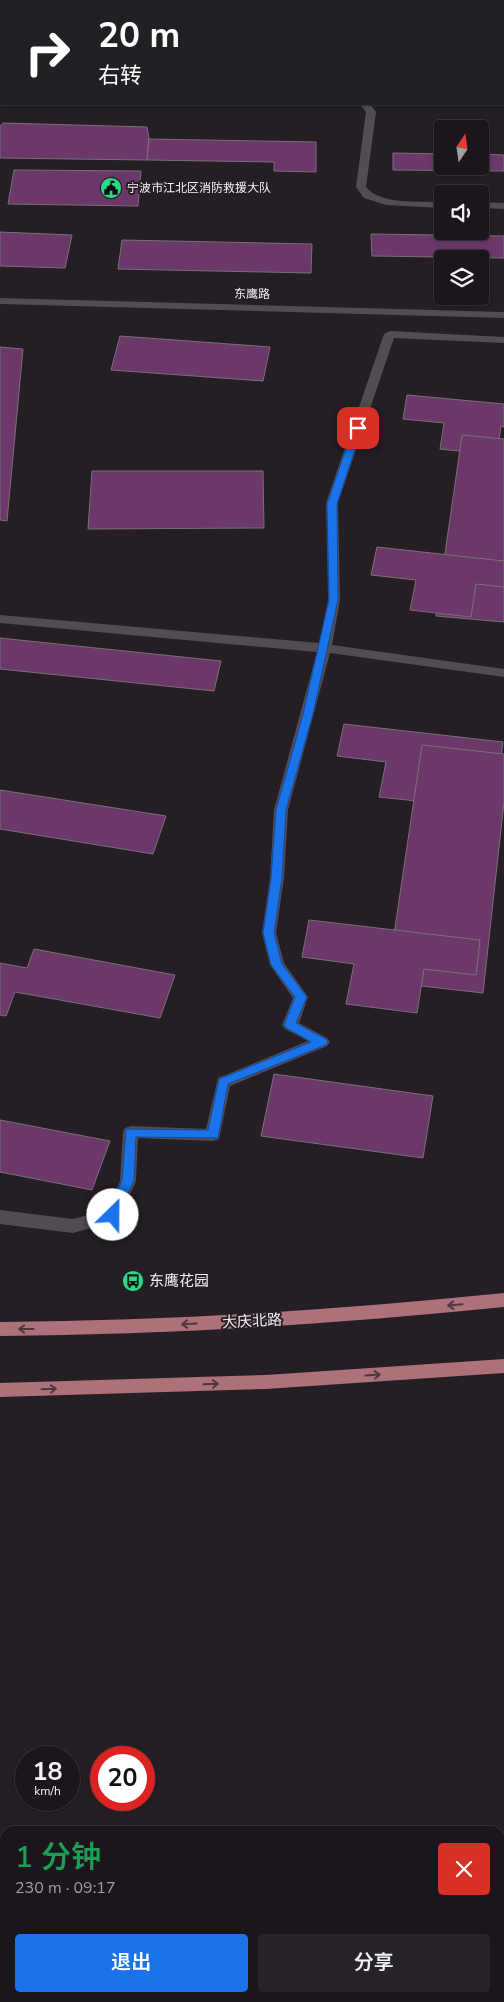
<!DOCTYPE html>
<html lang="zh">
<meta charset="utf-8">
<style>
:root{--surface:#1c161c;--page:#292329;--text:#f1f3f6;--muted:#a09fa3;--line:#3a353b;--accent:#1a73e8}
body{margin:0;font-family:"Nunito Sans","Noto Sans SC",sans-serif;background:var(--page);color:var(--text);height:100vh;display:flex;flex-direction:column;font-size:19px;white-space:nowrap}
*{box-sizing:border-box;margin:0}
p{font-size:16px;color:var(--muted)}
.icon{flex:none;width:28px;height:28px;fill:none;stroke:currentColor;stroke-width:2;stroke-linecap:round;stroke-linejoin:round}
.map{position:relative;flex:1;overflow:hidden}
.details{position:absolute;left:0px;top:1826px;width:505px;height:176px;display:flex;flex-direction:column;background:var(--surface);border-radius:15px 15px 0 0;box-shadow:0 1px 4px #0004,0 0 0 1px var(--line)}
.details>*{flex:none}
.hud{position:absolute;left:0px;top:0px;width:505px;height:105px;box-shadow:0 1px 4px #0004,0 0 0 1px var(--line);background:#202124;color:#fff;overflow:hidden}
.needle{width:32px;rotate:13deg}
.controls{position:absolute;left:434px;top:120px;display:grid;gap:10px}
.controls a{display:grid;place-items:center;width:55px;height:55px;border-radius:5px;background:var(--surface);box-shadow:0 1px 4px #0004,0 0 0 1px var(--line);font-size:25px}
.speed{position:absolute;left:15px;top:1746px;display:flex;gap:10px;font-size:25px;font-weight:700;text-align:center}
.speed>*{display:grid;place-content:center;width:65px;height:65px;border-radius:50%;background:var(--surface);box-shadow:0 1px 4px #0004,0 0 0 1px var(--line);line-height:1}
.speed small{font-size:12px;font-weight:400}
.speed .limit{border:8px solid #d22;background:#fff;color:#111}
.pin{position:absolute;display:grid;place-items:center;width:42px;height:42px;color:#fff;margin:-21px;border-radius:10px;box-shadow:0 2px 8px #0006}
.me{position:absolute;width:55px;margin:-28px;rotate:23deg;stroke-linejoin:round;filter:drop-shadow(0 0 4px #0008)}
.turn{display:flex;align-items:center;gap:18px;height:105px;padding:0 15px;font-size:22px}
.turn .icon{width:65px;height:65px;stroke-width:2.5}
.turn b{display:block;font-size:35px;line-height:42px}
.round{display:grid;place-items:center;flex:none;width:52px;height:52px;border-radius:5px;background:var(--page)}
.head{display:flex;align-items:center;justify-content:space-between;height:85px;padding:0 15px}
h1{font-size:30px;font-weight:600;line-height:38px;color:#1e9e55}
.button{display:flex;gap:10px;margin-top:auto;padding:10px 15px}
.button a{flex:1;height:58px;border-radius:5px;background:var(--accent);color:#fff;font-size:20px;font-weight:600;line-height:58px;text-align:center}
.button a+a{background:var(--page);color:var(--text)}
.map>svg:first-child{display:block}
.building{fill:#6b3869;stroke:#797078}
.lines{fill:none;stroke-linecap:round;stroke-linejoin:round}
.service{fill:#544c53;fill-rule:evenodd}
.tertiary{fill:#544c53;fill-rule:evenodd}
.secondary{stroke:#544c53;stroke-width:15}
.primary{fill:#ac7179;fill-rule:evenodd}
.oneway{stroke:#4e373e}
.route{fill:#1a73e8;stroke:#114b97}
.labels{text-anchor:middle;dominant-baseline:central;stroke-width:4;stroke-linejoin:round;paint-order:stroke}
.far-poi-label{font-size:12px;fill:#f5f0f4;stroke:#251e25;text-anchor:start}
.far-street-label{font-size:12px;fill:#f5f0f4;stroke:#251e25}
.poi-label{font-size:15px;fill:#f5f0f4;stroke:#251e25;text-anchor:start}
.street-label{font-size:15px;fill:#f5f0f4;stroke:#251e25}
</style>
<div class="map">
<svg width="504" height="2002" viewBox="0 0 504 2002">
<rect width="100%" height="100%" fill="#251e25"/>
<g class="building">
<path d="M 300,0 L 504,0 L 504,5 L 504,1 Z"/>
<path d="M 3,123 L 147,127 L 149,139 L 147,160 L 0,158 L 0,126 Z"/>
<path d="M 149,139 L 316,142 L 316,172 L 274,171 L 274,162 L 147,160 Z"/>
<path d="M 393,153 L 442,154 L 442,166 L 480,166 L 480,154 L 504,155 L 504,171 L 393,170 Z"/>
<path d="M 14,170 L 141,171 L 138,206 L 8,204 Z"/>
<path d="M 0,232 L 72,235 L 65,268 L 0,266 Z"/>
<path d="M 371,234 L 504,236 L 504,258 L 372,256 Z"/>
<path d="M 122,240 L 312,244 L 311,273 L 118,269 Z"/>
<path d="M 120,336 L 270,347 L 263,381 L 111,370 Z"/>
<path d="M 0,347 L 23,349 L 7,521 L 0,520 Z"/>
<path d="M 407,395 L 504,404 L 504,427 L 501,426 L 497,455 L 440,449 L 444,423 L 403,419 Z"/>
<path d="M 462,435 L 504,439 L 504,622 L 436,616 Z"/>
<path d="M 92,471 L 263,471 L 264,528 L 88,529 Z"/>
<path d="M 377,547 L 504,561 L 504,587 L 476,584 L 471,617 L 410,610 L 416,580 L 371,575 Z"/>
<path d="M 0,638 L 221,661 L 214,691 L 0,669 Z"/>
<path d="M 344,724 L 503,742 L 499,772 L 451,766 L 445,804 L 379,797 L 386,762 L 337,756 Z"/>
<path d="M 422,745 L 504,754 L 504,802 L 483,993 L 387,982 Z"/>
<path d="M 0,790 L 166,816 L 153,854 L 0,829 Z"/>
<path d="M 309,920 L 480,940 L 476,975 L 424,969 L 417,1013 L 346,1004 L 354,964 L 302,957 Z"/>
<path d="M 34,949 L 175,975 L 160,1018 L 15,992 L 6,1016 L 0,1015 L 0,963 L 27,968 Z"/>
<path d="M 274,1074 L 433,1096 L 423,1158 L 261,1136 Z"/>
<path d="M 0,1120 L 110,1141 L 92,1190 L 0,1172 Z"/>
</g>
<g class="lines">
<g class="service">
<rect x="272" y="0" width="10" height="1"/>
<path d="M 360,104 L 370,104 L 376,112 L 366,187 C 380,205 420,201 442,202 L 442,208 L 386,205 L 364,198 L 356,187 L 366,112 Z"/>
<path d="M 480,202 L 504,203 L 504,209 L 480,208 Z"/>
<path d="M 390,331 L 504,337 L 504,343 L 394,338 L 338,503 L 340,600 L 332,645 L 504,669 L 504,677 L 330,653 L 288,810 L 284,878 L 276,933 L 284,963 L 308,997 L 299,1023 L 327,1038 L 330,1042 L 327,1046 L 230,1086 L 219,1139 L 213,1141 L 138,1138 L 136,1181 L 119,1220 L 73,1233 L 0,1224 L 0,1210 L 73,1219 L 107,1210 L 120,1181 L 123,1132 L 125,1128 L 131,1126 L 206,1129 L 218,1078 L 308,1041 L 285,1029 L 282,1025 L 293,998 L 270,965 L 262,933 L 270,878 L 274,810 L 317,652 L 0,623 L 0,615 L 319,643 L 328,600 L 326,503 L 384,334 Z"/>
</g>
<path class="tertiary" d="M 0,298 L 504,312 L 504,318 L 0,304 Z"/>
<g class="secondary">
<path d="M 25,1 L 27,0"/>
<path d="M 0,20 L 1,19"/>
</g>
<g class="primary">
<path d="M 504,1293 L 504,1307 C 336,1324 169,1335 0,1336 L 0,1322 C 169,1321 336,1310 504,1293 Z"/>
<path d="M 504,1359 L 504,1373 L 266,1389 L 0,1397 L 0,1383 L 266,1375 Z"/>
</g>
</g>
<defs><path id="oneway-shaft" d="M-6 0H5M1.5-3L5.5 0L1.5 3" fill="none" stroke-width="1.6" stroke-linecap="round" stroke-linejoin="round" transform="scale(1.25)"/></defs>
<g class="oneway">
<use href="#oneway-shaft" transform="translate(455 1305) rotate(175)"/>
<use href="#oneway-shaft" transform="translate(189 1324) rotate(177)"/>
<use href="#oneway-shaft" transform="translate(26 1329) rotate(180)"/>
<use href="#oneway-shaft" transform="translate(373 1375) rotate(-4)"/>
<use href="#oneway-shaft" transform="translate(211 1384) rotate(-2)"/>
<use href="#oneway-shaft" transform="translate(49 1389) rotate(-2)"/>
</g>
<path class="route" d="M 358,425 L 362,428 L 337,504 L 338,600 L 313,714 L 286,810 L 282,878 L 274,933 L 282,964 L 307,997 L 296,1023 L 326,1039 L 328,1042 L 326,1045 L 228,1084 L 218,1138 L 136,1137 L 134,1180 L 117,1218 L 109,1218 L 107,1215 L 122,1180 L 126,1129 L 208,1130 L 219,1079 L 311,1042 L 286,1028 L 284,1025 L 295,997 L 271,965 L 263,933 L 271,878 L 276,810 L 303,714 L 329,600 L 327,504 L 353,428 Z"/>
<defs>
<g id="civic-disc" transform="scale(1.125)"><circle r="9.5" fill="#2ad885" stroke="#251e25"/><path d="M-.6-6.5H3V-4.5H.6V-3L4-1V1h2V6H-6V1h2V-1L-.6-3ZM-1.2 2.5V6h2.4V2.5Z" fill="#111"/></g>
<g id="bus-disc" transform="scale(1.125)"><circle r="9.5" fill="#2ad885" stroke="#251e25"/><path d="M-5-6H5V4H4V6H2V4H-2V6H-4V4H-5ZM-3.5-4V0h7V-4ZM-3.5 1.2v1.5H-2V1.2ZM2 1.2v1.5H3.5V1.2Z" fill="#111"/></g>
</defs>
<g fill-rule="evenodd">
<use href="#civic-disc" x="111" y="188"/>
<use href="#bus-disc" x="133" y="1281"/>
</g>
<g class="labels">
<g class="far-poi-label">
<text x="127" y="188">宁波市江北区消防救援大队</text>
</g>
<g class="far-street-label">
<text transform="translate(252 294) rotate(1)">东鹰路</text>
</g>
<g class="poi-label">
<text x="149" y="1281">东鹰花园</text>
</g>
<g class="street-label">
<text transform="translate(252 1321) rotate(-3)">大庆北路</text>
</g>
</g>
</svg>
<div class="controls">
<a><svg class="needle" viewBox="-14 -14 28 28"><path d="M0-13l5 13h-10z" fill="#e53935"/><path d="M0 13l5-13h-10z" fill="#a09fa3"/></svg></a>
<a><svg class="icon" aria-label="sound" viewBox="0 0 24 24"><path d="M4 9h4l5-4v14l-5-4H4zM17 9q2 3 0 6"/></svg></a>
<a><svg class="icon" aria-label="layers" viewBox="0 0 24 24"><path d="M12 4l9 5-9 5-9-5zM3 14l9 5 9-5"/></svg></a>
</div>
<div class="speed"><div>18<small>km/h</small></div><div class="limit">20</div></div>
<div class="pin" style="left:358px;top:428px;background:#d93025"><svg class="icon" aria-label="arrive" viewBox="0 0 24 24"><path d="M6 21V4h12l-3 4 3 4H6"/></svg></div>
<svg class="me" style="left:113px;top:1215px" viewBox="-20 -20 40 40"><circle r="19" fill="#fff"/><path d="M0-13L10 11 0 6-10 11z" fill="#1a73e8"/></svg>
<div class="hud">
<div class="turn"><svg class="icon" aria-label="right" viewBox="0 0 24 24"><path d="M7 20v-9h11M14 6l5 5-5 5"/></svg><div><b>20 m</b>右转</div></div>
</div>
<section class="details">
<div class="head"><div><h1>1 分钟</h1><p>230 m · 09:17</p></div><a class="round" style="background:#d93025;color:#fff"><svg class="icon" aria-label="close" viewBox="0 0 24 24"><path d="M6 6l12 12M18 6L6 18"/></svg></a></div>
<div class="button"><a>退出</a><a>分享</a></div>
</section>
</div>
